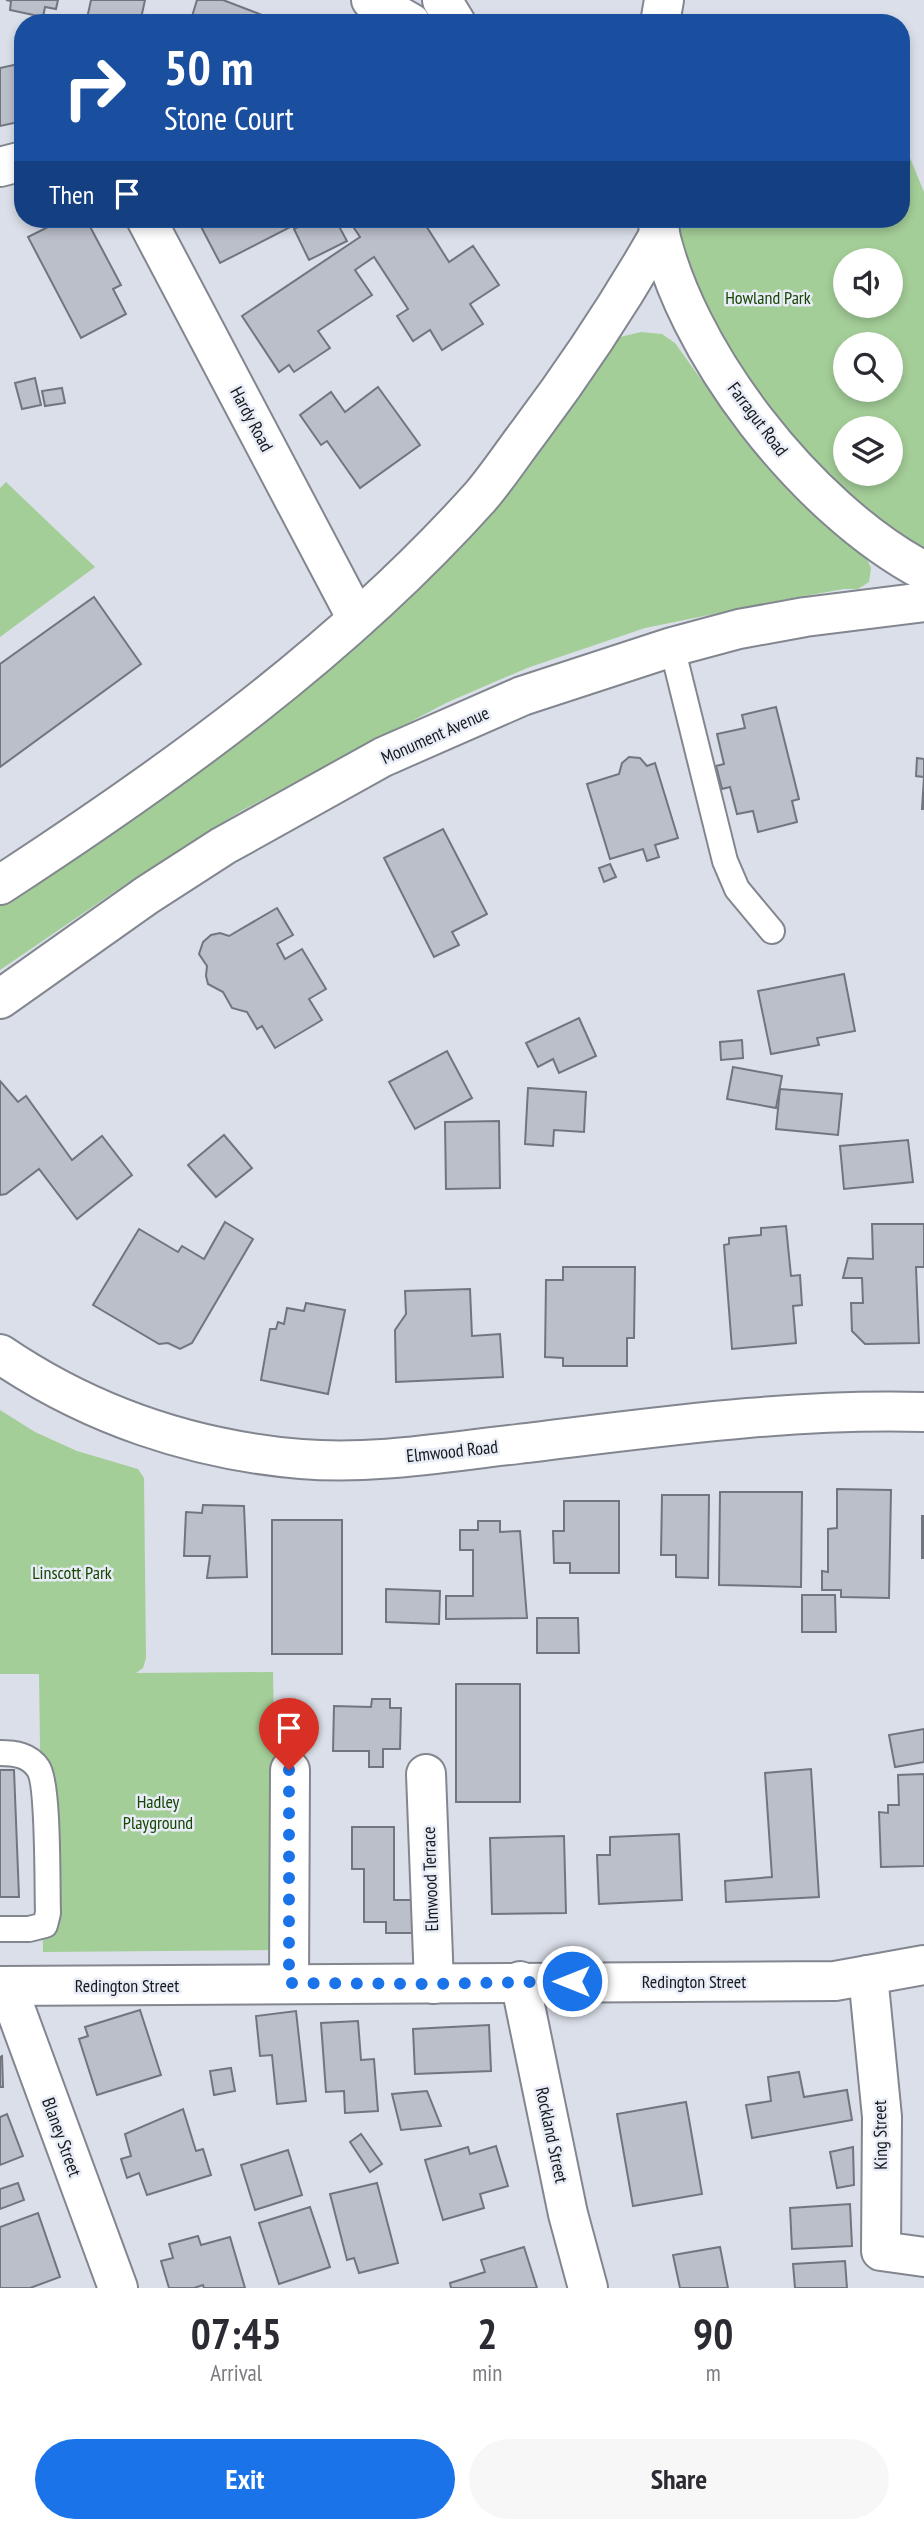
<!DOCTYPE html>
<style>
:root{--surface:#fff;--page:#f7f7f7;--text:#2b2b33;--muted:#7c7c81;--accent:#1a73e8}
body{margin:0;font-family:"PT Sans Narrow",sans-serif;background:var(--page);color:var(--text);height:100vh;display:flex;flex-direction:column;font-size:26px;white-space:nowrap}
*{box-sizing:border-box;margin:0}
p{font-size:23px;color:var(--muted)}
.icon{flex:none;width:38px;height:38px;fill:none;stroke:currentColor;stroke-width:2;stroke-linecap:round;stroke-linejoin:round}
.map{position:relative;height:2288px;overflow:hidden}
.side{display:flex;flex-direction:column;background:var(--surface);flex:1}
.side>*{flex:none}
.hud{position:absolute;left:14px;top:14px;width:896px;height:214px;border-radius:28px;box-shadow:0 4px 10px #0003;background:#1a4fa0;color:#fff;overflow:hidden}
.tools{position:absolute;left:833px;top:248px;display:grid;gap:14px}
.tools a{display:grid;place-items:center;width:70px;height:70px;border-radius:50%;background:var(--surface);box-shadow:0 4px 10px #0003;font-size:35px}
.pin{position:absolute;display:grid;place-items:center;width:60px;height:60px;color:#fff;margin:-72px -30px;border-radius:50% 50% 50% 0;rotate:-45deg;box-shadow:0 0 7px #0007}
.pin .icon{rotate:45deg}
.me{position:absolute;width:77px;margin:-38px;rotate:270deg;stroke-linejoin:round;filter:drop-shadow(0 0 5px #0008)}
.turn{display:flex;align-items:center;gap:24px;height:147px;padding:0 35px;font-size:32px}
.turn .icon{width:91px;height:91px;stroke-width:2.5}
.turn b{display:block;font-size:49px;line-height:60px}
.then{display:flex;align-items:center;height:66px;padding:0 35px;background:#0003;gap:14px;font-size:26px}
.eta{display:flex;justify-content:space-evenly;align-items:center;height:119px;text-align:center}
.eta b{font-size:42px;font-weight:700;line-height:49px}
.cta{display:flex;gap:14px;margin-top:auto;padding:14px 35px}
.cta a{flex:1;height:80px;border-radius:42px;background:var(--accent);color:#fff;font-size:28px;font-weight:700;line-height:80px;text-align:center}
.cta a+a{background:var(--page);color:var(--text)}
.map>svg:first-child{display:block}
.green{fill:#a4ce98;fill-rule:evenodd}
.building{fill:#bbbfc9;stroke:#71757e;stroke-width:2}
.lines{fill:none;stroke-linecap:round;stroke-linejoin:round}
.service-casing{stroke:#82868f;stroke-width:28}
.minor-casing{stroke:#82868f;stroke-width:42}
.tertiary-casing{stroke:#82868f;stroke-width:42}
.service{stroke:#fff;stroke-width:24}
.minor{stroke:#fff;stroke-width:38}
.tertiary{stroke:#fff;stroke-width:38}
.route{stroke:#1a73e8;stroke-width:12;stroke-dasharray:0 21.6}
.labels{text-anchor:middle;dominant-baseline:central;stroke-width:5;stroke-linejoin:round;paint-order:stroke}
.park-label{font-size:18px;fill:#164501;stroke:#e7ecf6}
.street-label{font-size:18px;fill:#16181b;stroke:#e7ecf6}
</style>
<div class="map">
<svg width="924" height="2288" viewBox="0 0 924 2288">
<rect width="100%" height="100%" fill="#dadfe9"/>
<g class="green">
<path d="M 901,136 L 924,192 L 924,571 L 765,434 L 657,219 L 901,219 ZM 845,261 L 891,261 L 891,306 L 845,306 ZM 845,345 L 891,345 L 891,390 L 845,390 ZM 845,429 L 891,429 L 891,474 L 845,474 Z"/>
<path d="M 641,332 L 662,334 L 675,343 L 748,445 L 793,490 L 865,555 L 871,568 L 869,582 L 858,589 L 844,589 L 782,600 L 645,628 L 527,668 L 448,702 L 241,811 L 126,884 L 0,970 L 0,903 L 183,778 L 620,337 Z"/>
<path d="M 6,482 L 95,567 L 0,637 L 0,488 Z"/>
<path d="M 0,1410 L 35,1432 L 77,1451 L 138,1469 L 144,1478 L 146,1658 L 143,1668 L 136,1673 L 273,1672 L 278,1950 L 43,1952 L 39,1674 L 0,1674 Z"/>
</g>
<g class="building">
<path d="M 6,0 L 58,0 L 56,9 L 45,7 L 43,17 L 10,10 L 11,1 Z"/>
<path d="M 91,0 L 145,0 L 140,23 L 86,23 Z"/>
<path d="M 197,0 L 223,0 L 275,20 L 274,23 L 190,23 Z"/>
<path d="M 23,63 L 23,121 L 0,126 L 0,68 Z"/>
<path d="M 64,219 L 86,219 L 121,285 L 113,289 L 126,314 L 81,338 L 28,237 Z"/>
<path d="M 197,219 L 303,219 L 304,220 L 220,263 Z"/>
<path d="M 313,219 L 335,219 L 347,241 L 309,260 L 294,229 Z"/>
<path d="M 348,219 L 426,219 L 423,221 L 449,262 L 473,246 L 499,285 L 470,304 L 483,324 L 442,350 L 430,330 L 413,341 L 397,316 L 408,309 L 374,257 L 355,270 L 372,295 L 318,331 L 330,348 L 294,372 L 289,365 L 279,372 L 242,316 L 360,237 Z"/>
<path d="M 35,378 L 41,405 L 22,409 L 15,383 Z"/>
<path d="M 378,387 L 420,445 L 360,488 L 327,441 L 321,445 L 300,415 L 331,392 L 345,412 Z"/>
<path d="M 62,388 L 65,403 L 45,406 L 42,391 Z"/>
<path d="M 94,597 L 141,664 L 0,767 L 0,664 Z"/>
<path d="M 776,707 L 799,799 L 792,801 L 797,822 L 758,832 L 753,811 L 737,814 L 730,787 L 722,789 L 716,766 L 724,764 L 717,734 L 745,728 L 742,715 Z"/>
<path d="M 629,757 L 640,758 L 647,766 L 655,763 L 678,838 L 655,845 L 659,857 L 647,861 L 643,849 L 610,859 L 587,784 L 619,774 L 622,763 Z"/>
<path d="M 917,758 L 924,759 L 924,809 L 922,809 L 924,777 L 916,776 Z"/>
<path d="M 443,829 L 487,914 L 452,932 L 459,945 L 434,957 L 384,858 Z"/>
<path d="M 610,864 L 616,877 L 604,882 L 599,868 Z"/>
<path d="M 277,908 L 293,935 L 277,944 L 285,959 L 302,949 L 326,989 L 309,999 L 322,1020 L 275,1048 L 262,1026 L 257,1029 L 247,1012 L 232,1008 L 223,992 L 208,984 L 206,976 L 207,966 L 199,954 L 203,942 L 211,935 L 220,933 L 229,936 Z"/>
<path d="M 844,974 L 855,1031 L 817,1038 L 819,1045 L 771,1054 L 758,991 Z"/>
<path d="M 579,1018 L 596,1056 L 559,1073 L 553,1059 L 538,1067 L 526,1043 Z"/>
<path d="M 742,1040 L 743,1058 L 721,1060 L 720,1042 Z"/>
<path d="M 447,1051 L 472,1098 L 415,1129 L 389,1082 Z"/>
<path d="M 733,1067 L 782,1076 L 776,1108 L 727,1099 Z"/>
<path d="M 0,1081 L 18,1102 L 26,1096 L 72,1160 L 102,1136 L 132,1175 L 77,1219 L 39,1169 L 6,1194 L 0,1195 Z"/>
<path d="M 528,1088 L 586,1092 L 584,1132 L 554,1130 L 553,1146 L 525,1144 Z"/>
<path d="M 780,1089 L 842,1094 L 838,1135 L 776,1129 Z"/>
<path d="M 499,1121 L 500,1188 L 446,1189 L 445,1122 Z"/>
<path d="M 224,1135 L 252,1168 L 216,1197 L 188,1165 Z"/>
<path d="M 908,1140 L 913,1182 L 844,1189 L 840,1146 Z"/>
<path d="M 225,1222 L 253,1239 L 192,1343 L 180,1349 L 168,1343 L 159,1344 L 93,1305 L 139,1229 L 178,1252 L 182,1246 L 204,1259 Z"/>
<path d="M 872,1224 L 924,1224 L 924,1267 L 916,1267 L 919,1343 L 865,1344 L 852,1331 L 851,1303 L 863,1303 L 862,1278 L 843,1278 L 848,1258 L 873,1259 Z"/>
<path d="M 786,1226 L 791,1276 L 800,1275 L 802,1305 L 793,1306 L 796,1343 L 732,1349 L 724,1245 L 729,1244 L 729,1238 L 761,1235 L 761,1228 Z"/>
<path d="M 563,1267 L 635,1267 L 634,1338 L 627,1338 L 627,1366 L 563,1366 L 563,1358 L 545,1357 L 546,1280 L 563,1280 Z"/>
<path d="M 470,1289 L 472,1336 L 500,1334 L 503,1377 L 396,1382 L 395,1330 L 406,1314 L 405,1291 Z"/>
<path d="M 306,1303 L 345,1310 L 328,1394 L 261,1380 L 270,1329 L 276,1329 L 278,1322 L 284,1324 L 287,1308 L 304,1311 Z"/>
<path d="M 837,1489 L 891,1490 L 889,1598 L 841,1597 L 841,1590 L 822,1590 L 822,1571 L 828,1572 L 828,1529 L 837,1528 Z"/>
<path d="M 720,1492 L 802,1492 L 801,1587 L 719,1585 Z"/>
<path d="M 662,1495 L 709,1495 L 708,1578 L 676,1577 L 676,1555 L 661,1555 Z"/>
<path d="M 564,1501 L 619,1501 L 619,1573 L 570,1573 L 570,1563 L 554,1563 L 553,1531 L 564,1531 Z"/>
<path d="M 203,1505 L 244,1506 L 247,1577 L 207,1578 L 210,1556 L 184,1556 L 186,1512 L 202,1513 Z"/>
<rect x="922" y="1516" width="2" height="42"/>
<rect x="272" y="1520" width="70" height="134"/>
<path d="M 478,1521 L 500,1521 L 500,1532 L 520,1531 L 527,1618 L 446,1619 L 446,1596 L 473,1596 L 473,1550 L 460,1550 L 460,1530 L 478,1530 Z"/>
<path d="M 386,1589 L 440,1591 L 439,1624 L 386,1622 Z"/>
<path d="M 802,1595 L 835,1595 L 836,1632 L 802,1632 Z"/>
<path d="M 537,1618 L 578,1618 L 579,1653 L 537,1653 Z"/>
<rect x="456" y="1684" width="64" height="118"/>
<path d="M 372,1699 L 390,1699 L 390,1708 L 401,1708 L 400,1749 L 383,1749 L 383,1767 L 369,1767 L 369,1751 L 333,1751 L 334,1706 L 371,1707 Z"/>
<path d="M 924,1729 L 924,1762 L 895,1767 L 889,1735 Z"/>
<path d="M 811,1769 L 819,1897 L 726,1902 L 725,1881 L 772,1877 L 765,1773 Z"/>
<path d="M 0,1770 L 14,1770 L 19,1897 L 0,1897 Z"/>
<path d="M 924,1774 L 924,1866 L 881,1867 L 879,1812 L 888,1813 L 888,1805 L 899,1805 L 898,1775 Z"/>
<path d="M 352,1827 L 394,1827 L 394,1900 L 414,1900 L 413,1933 L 386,1933 L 386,1922 L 364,1922 L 364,1869 L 352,1869 Z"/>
<path d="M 679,1834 L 682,1900 L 599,1904 L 597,1855 L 610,1855 L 610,1837 Z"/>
<path d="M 564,1836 L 566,1913 L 492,1914 L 490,1838 Z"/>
<path d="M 140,2010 L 161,2075 L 97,2095 L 79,2039 L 88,2036 L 85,2027 Z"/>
<path d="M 296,2011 L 306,2101 L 277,2104 L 272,2055 L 260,2056 L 256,2016 Z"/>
<path d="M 358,2021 L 361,2060 L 374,2059 L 378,2111 L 345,2113 L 344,2091 L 326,2092 L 321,2023 Z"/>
<path d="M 489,2025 L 491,2071 L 415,2074 L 413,2029 Z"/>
<path d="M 2,2056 L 3,2087 L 0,2087 L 0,2057 Z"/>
<path d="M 231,2068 L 235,2091 L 214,2095 L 210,2071 Z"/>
<path d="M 799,2072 L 804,2097 L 847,2090 L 852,2120 L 752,2138 L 746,2105 L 771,2101 L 768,2077 Z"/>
<path d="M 427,2091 L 441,2126 L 401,2130 L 392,2094 Z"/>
<path d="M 686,2102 L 702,2194 L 633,2206 L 617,2114 Z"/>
<path d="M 183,2109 L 196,2151 L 203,2149 L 211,2175 L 147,2195 L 139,2173 L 127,2178 L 121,2159 L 131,2156 L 125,2134 Z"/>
<path d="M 7,2114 L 23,2156 L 0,2165 L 0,2117 Z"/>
<path d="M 361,2134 L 382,2164 L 370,2172 L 350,2142 Z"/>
<path d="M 496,2146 L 508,2186 L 480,2194 L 484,2208 L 443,2220 L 425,2160 L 468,2147 L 470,2154 Z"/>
<path d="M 853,2147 L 854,2185 L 837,2188 L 830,2152 Z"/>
<path d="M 288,2150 L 302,2195 L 255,2210 L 241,2165 Z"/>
<path d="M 18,2183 L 24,2200 L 0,2209 L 0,2189 Z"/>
<path d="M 377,2183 L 398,2263 L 359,2273 L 354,2258 L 347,2260 L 330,2194 Z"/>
<path d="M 850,2204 L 852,2246 L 792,2249 L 790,2208 Z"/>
<path d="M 310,2207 L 330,2267 L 279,2284 L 259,2223 Z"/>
<path d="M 38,2213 L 60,2277 L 30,2288 L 0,2288 L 0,2227 Z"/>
<path d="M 198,2236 L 201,2245 L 230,2237 L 245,2288 L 204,2288 L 203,2285 L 194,2288 L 169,2288 L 161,2261 L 173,2258 L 169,2244 Z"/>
<path d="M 524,2247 L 537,2288 L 451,2288 L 450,2283 L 485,2272 L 481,2260 Z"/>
<path d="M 720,2247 L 728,2288 L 680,2288 L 673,2255 Z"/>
<path d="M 845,2261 L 847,2288 L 795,2288 L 793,2264 Z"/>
</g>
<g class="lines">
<g class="service-casing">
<g id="service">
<path d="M 672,647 L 725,861 L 737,889 L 772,931"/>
<path d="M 0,1753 C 15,1753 29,1755 38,1768 C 49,1783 47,1888 48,1913 L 45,1925 L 29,1929 L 0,1929"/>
</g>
</g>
<g class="minor-casing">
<g id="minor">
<path d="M 371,0 L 411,23"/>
<path d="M 442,0 L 456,23"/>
<path d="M 0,167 L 23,161"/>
<path d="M 146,219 L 357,619"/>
<path d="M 0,1354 C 90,1415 193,1450 301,1459 C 374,1465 446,1452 518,1444 C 652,1428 788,1408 924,1412"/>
<path d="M 426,1774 L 434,1984"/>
<path d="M 868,1975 L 882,2117 L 881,2251 L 924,2257"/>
<path d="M 520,1981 L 568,2214 L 588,2288"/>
<path d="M 289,1983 L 290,1770"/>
<path d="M 7,1986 L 118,2288"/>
</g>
</g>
<g class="tertiary-casing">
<g id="tertiary">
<path d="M 660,23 L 664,0"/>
<path d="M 657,220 C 681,350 808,510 924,571"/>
<path d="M 0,885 C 172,773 343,650 481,496 C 498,476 513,453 529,432 C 577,368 620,303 660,233"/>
<path d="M 0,999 L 147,895 L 223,846 L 383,757 L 522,696 L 672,647 L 739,629 L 805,617 L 924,602"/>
<path d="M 0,1986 L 835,1981 L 924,1965"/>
</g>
</g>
<use href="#service" class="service"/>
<use href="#minor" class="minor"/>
<use href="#tertiary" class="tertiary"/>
</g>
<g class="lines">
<path class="route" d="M 289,1770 L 289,1983 L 435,1984 L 572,1981"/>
</g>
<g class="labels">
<g class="park-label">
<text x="768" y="297">Howland Park</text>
<text x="72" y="1572">Linscott Park</text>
<text x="158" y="1801">Hadley<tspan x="158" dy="21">Playground</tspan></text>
</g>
<g class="street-label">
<text transform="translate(252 419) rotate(62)">Hardy Road</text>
<text transform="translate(758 419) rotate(53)">Farragut Road</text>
<text transform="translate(435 735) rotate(-24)">Monument Avenue</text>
<text transform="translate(452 1451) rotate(-6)">Elmwood Road</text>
<text transform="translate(430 1879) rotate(-92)">Elmwood Terrace</text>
<text x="694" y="1981">Redington Street</text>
<text x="127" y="1985">Redington Street</text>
<text transform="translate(552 2135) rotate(78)">Rockland Street</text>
<text transform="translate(880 2135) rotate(-91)">King Street</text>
<text transform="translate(62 2137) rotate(70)">Blaney Street</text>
</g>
</g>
</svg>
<div class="tools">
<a><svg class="icon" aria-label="sound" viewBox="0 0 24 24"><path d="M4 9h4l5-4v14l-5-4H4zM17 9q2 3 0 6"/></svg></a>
<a><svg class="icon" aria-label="search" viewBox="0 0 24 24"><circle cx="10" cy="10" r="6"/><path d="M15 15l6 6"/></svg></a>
<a><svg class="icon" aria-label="layers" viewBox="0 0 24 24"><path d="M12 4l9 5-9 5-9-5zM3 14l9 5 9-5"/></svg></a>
</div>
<div class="pin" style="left:289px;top:1770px;background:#d93025"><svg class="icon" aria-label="arrive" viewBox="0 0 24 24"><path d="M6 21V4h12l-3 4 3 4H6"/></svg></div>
<svg class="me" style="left:572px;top:1981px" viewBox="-20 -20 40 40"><circle r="17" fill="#1a73e8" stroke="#fff" stroke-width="3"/><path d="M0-11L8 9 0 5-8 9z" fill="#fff"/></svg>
<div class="hud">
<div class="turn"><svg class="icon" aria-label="right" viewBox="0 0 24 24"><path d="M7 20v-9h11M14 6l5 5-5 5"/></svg><div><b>50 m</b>Stone Court</div></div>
<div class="then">Then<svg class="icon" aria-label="arrive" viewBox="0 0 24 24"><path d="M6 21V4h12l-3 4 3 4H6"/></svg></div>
</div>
</div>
<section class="side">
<div class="eta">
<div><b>07:45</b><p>Arrival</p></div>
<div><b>2</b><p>min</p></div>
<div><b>90</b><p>m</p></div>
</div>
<div class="cta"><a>Exit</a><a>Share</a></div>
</section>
